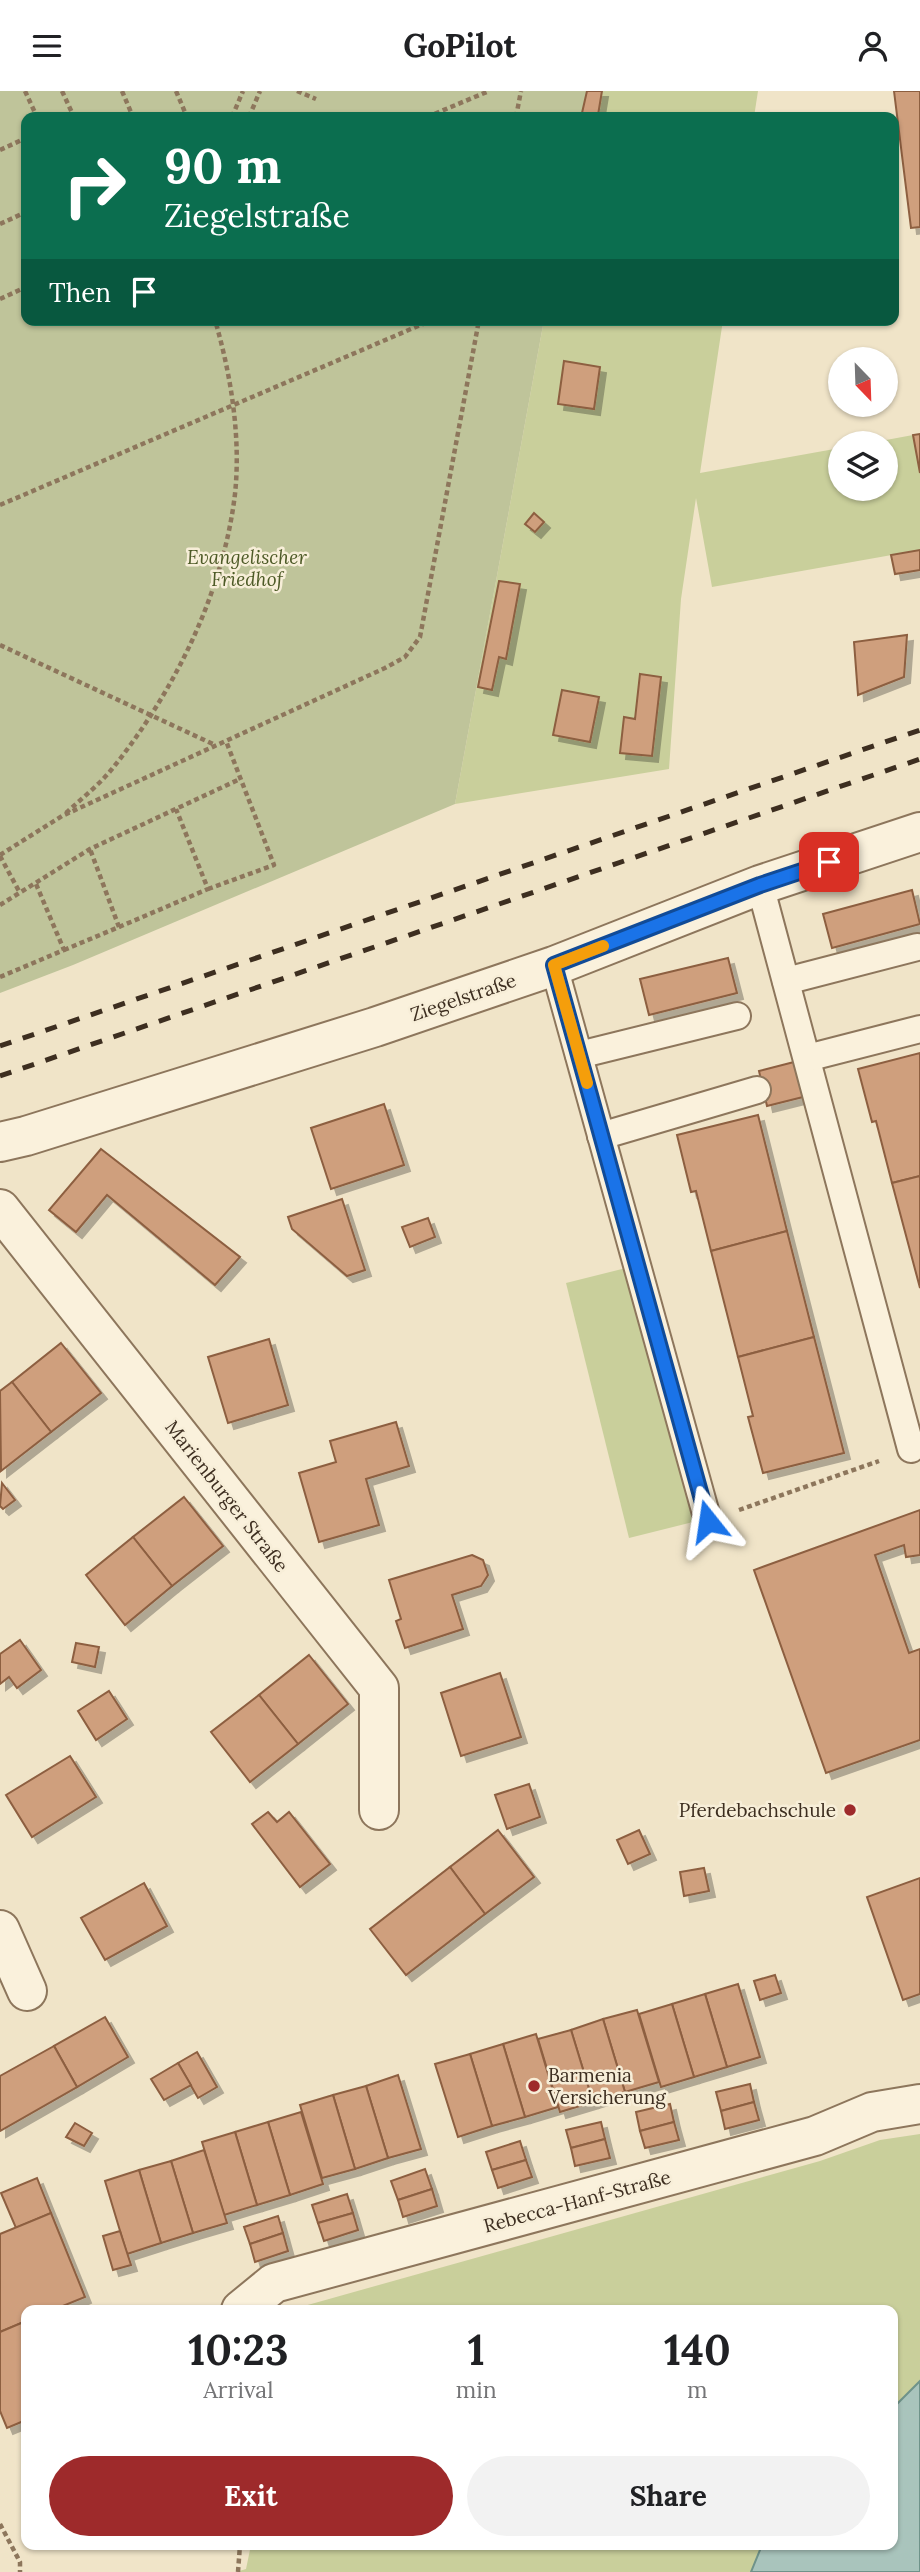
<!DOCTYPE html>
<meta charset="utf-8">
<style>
:root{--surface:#fff;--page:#f2f2f2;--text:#202124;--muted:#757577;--accent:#9e2a2b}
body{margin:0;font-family:Lora,serif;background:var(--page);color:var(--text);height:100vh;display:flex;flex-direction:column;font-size:26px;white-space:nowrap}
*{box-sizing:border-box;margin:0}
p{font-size:23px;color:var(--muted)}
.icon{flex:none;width:38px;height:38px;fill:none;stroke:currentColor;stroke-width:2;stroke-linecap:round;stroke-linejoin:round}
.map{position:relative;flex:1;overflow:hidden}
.sheet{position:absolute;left:21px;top:2214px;width:877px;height:245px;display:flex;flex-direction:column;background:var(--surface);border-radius:14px;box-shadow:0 2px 5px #0004}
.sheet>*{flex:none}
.banner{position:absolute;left:21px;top:21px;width:878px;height:214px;border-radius:14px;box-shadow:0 2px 5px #0004;background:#0b6e4f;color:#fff;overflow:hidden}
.needle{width:46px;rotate:157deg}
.buttons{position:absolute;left:828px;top:256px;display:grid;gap:14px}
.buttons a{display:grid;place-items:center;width:70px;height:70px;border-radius:50%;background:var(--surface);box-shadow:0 2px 5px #0004;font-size:35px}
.pin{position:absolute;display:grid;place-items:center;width:60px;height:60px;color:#fff;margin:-30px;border-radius:14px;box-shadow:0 4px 10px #0006}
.me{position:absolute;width:77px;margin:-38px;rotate:345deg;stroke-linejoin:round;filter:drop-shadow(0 0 5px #0008)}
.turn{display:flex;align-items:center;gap:24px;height:147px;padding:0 28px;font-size:32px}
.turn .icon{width:91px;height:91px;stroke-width:2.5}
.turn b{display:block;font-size:49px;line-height:60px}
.then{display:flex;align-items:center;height:66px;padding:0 28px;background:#0003;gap:14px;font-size:26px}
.eta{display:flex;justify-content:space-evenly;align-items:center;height:119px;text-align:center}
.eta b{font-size:42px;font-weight:700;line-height:49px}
.primary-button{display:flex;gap:14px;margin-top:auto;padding:14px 28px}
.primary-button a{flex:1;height:80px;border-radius:42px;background:var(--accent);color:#fff;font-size:28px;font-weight:700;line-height:80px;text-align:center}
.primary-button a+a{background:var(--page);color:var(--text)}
header{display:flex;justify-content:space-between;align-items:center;height:91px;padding:0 28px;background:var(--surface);font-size:32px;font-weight:700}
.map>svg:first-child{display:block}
.green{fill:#c9cf9b}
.cemetery{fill:#bfc49a}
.water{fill:#a9c4bc;stroke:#6f938a;stroke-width:2}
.building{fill:#cf9f7d;stroke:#8d5f41;stroke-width:2;filter:url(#shadow)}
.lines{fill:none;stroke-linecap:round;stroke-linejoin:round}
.service-casing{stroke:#8d765c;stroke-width:30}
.minor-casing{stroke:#8d765c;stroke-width:42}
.path{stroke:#8d765c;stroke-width:4.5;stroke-dasharray:5 3.5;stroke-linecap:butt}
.service{stroke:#faf1dc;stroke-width:26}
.minor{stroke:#faf1dc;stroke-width:38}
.rail{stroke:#3d2e20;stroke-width:5;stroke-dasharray:12 12;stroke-linecap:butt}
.route-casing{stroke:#114b97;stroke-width:18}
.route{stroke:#1a73e8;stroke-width:12}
.slow{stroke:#f59e0b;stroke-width:12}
.poi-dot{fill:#9e2a2b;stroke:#f7eed8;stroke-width:2.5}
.labels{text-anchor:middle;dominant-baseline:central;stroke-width:5;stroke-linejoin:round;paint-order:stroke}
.park-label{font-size:19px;font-style:italic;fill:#4d5a26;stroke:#f7eed8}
.street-label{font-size:19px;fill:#3d2e20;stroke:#f7eed8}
.poi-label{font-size:19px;fill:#3d2e20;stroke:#f7eed8;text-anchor:end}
</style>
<header><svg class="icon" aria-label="menu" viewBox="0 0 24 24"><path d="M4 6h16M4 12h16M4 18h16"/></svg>GoPilot<svg class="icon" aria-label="person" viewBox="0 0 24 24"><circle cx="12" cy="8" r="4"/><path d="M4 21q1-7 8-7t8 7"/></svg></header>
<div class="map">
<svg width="920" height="2481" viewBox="0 0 920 2481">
<defs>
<filter id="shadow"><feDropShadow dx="6" dy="6" stdDeviation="0" flood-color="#0004"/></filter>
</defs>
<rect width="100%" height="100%" fill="#f0e4c8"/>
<g class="green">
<path d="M 587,0 L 758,0 L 754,26 L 582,26 Z"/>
<path d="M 544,229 L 723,229 L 700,382 L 840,357 L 840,397 L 886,397 L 886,352 L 870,352 L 913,344 L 920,382 L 920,459 L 712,496 L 696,407 L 681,508 L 669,678 L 455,713 Z"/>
<path d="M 630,1176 L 693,1431 L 629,1447 L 566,1192 Z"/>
<path d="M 920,2043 L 920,2481 L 236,2481 L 246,2478 L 251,2454 L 892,2454 L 892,2219 L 296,2219 L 297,2217 L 820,2070 L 880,2049 Z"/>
</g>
<path class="cemetery" d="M 0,0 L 587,0 L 582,26 L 26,26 L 26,229 L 544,229 L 455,713 L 73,874 L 0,902 Z"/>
<path class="water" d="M 920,2290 L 920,2481 L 751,2481 L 762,2454 L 892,2454 L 893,2317 Z"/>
<g class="building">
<path d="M 587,0 L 602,0 L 598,24 L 582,22 Z"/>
<path d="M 894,0 L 920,0 L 920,136 L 911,137 Z"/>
<path d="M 564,270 L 600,276 L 594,318 L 558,313 Z"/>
<path d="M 920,343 L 920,382 L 913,344 Z"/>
<path d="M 534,422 L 544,431 L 535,441 L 525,433 Z"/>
<path d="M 920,459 L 920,479 L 895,483 L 891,464 Z"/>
<path d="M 499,490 L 520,493 L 506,568 L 499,566 L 492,599 L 478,596 Z"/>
<path d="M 907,544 L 904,586 L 858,604 L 854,551 Z"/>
<path d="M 640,583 L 661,586 L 652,665 L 620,662 L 624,626 L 635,628 Z"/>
<path d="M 562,599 L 599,606 L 590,651 L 553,644 Z"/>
<path d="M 912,799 L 920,833 L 832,857 L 823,823 Z"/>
<path d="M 728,867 L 737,902 L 649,924 L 640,888 Z"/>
<path d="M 920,962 L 920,1085 L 892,1092 L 876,1030 L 872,1031 L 858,978 Z"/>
<path d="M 794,971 L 803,1006 L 767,1015 L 759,980 Z"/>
<path d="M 384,1013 L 404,1074 L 331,1098 L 311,1037 Z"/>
<path d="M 758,1024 L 787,1140 L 711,1160 L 696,1100 L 691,1101 L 677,1044 Z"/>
<path d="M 101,1058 L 240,1166 L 215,1194 L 107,1104 L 76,1141 L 49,1119 Z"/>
<path d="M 920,1085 L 920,1197 L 892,1092 Z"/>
<path d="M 342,1108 L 365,1179 L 347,1185 L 292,1138 L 288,1126 Z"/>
<path d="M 428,1127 L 435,1146 L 410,1156 L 402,1136 Z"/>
<path d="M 787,1140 L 814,1246 L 738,1266 L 711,1160 Z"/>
<path d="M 814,1246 L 844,1362 L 763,1382 L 748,1326 L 753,1325 L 738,1266 Z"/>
<path d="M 269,1248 L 288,1314 L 228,1332 L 208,1266 Z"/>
<path d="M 61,1252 L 101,1302 L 51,1341 L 12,1291 Z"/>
<path d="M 12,1291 L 51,1341 L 1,1380 L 0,1300 Z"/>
<path d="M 396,1331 L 409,1375 L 366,1388 L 379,1434 L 319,1451 L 299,1382 L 336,1371 L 330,1350 Z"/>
<path d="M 2,1392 L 15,1409 L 3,1418 L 0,1415 Z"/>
<path d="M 184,1406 L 223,1455 L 172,1495 L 133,1446 Z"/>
<path d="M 920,1419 L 920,1464 L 906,1466 L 904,1454 L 875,1464 L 909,1562 L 920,1558 L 920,1649 L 826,1682 L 754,1479 Z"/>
<path d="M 133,1446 L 172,1495 L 125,1534 L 86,1484 Z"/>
<path d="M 472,1464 L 483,1469 L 488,1484 L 481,1495 L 452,1504 L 463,1538 L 405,1557 L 396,1530 L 401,1528 L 389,1489 Z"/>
<path d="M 20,1549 L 41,1579 L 17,1597 L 9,1586 L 0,1593 L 0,1563 Z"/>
<path d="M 76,1552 L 99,1556 L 95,1576 L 72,1571 Z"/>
<path d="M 309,1564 L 348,1613 L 298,1653 L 259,1604 Z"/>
<path d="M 500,1582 L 521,1646 L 461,1665 L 441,1602 Z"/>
<path d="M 109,1600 L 127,1628 L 96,1649 L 78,1620 Z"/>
<path d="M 259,1604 L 298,1653 L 250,1691 L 211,1641 Z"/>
<path d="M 70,1665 L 96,1706 L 32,1746 L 6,1704 Z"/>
<path d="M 529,1693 L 540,1726 L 507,1738 L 495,1704 Z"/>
<path d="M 268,1721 L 277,1731 L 289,1721 L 330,1773 L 300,1796 L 252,1733 Z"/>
<path d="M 498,1739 L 534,1786 L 485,1823 L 450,1776 Z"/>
<path d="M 639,1739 L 650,1763 L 628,1773 L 617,1749 Z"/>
<path d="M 450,1776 L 485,1823 L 406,1884 L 370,1838 Z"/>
<path d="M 704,1777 L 709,1800 L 684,1805 L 680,1781 Z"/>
<path d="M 920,1787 L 920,1903 L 903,1909 L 867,1806 Z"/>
<path d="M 144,1792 L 167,1835 L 105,1869 L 81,1827 Z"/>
<path d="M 775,1884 L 781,1902 L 760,1909 L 754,1890 Z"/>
<path d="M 738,1893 L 760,1966 L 727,1976 L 705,1903 Z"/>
<path d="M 705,1903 L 727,1976 L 694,1986 L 672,1913 Z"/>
<path d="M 672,1913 L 694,1986 L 661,1996 L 639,1923 Z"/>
<path d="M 637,1919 L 659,1991 L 625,2001 L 603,1928 Z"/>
<path d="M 105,1926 L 128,1966 L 77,1996 L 54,1955 Z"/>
<path d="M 603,1928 L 625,2001 L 593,2011 L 571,1939 Z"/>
<path d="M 571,1939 L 593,2011 L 560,2021 L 538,1948 Z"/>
<path d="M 536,1943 L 558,2016 L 525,2026 L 503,1953 Z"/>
<path d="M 503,1953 L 525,2026 L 492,2035 L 470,1963 Z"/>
<path d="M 54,1955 L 77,1996 L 0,2040 L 0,1985 Z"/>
<path d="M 197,1961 L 217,1996 L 198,2007 L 178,1972 Z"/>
<path d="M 470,1963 L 492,2035 L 458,2046 L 435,1973 Z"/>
<path d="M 178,1972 L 191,1994 L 164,2009 L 151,1988 Z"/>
<path d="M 398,1984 L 421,2058 L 388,2067 L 366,1995 Z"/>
<path d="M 750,1993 L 754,2011 L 721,2020 L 716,2001 Z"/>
<path d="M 366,1995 L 388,2067 L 355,2078 L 333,2004 Z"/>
<path d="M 333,2004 L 355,2078 L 322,2087 L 300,2014 Z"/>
<path d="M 754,2011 L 759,2029 L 725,2038 L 721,2020 Z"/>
<path d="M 670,2013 L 674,2031 L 640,2040 L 636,2021 Z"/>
<path d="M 301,2021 L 323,2093 L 290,2104 L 268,2031 Z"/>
<path d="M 268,2031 L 290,2104 L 257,2114 L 235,2041 Z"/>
<path d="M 601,2031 L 605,2048 L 571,2057 L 566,2039 Z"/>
<path d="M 674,2031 L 679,2049 L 645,2057 L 640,2040 Z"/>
<path d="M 75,2032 L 92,2042 L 84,2055 L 66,2046 Z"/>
<path d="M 235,2041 L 257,2114 L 224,2124 L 202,2051 Z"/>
<path d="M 605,2048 L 610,2067 L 575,2075 L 571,2057 Z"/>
<path d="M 520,2050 L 526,2069 L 492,2079 L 486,2061 Z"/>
<path d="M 204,2059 L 227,2132 L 193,2142 L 171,2070 Z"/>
<path d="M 526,2069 L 532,2086 L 498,2097 L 492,2079 Z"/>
<path d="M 171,2070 L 193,2142 L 161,2152 L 139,2079 Z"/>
<path d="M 425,2078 L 432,2098 L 398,2109 L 391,2090 Z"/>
<path d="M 139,2079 L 161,2152 L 127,2163 L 105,2090 Z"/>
<path d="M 37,2087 L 51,2122 L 16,2137 L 1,2102 Z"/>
<path d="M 432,2098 L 437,2115 L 403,2126 L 398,2109 Z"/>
<path d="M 347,2103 L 353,2122 L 318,2132 L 312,2114 Z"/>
<path d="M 51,2122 L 85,2206 L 53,2219 L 26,2219 L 26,2230 L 0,2241 L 0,2143 Z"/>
<path d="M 353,2122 L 358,2139 L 324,2150 L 318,2132 Z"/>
<path d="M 278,2125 L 283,2142 L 250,2153 L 244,2136 Z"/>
<path d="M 120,2140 L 131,2174 L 113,2179 L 103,2145 Z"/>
<path d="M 283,2142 L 288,2160 L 255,2171 L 250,2153 Z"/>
<path d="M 26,2230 L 26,2329 L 7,2337 L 0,2320 L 0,2241 Z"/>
</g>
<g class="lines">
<g class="service-casing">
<g id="service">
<path d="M 760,794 L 911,1358"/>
<path d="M 554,875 L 708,1430"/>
<path d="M 786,890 L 917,856"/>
<path d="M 579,964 L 737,925"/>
<path d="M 807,967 L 920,938"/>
<path d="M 601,1045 L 757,999"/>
</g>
</g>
<g class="minor-casing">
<g id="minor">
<path d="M 0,1051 L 26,1045 L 375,936 L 554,875 L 760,794 L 920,741"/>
<path d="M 0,1118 L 379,1597 L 379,1719"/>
<path d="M 0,1839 L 27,1900"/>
<path d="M 241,2219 L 274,2192 L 815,2045 L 872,2021 L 920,2013"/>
</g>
</g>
<g class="path">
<path d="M 25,0 L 37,26"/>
<path d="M 62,0 L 74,26"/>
<path d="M 122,0 L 133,26"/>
<path d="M 176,0 L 187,26"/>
<path d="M 297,0 L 316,8"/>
<path d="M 232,26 L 243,0"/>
<path d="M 249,26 L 260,0"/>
<path d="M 427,26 L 489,0"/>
<path d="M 516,26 L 521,0"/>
<path d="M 0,59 L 26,47"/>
<path d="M 0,133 L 26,121"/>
<path d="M 0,208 L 26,196"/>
<path d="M 0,414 L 432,229"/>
<path d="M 0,554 L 215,654"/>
<path d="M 66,722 C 81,708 99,694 112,678 C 174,601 223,503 235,403 C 241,346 231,284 215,229"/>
<path d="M 0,764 L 62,725 L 385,577 L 405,566 L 420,546 L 479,229"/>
<path d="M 0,765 L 20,802"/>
<path d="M 208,798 L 274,774 L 226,650"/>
<path d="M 0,814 L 90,758 L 240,688"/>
<path d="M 119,836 L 208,798 L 176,718"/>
<path d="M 64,859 L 119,836 L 90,758"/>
<path d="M 0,886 L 64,859 L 36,793"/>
<path d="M 739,1419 L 879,1370"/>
<path d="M 0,2433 L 20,2471 L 20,2481"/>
<path d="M 238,2481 L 240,2454"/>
</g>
<use href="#service" class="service"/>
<use href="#minor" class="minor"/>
<g class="rail">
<path d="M 0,955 L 920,639"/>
<path d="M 0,985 L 920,668"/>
</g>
</g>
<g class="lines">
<g class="route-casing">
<path id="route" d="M 708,1430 L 554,874 L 760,794 L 829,771"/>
</g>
<use href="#route" class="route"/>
<path class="slow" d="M 587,992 L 554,874 L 603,855"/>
</g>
<g class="poi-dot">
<circle cx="850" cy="1719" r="7"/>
<circle cx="534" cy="1995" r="7"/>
</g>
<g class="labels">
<g class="park-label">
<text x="247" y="466">Evangelischer<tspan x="247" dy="22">Friedhof</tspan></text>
</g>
<g class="street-label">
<text transform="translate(463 906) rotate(-19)">Ziegelstraße</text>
<text transform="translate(227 1405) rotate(52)">Marienburger Straße</text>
<text transform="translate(577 2110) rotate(-15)">Rebecca-Hanf-Straße</text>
</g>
<g class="poi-label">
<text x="836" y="1719">Pferdebachschule</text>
<text x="548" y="1984" text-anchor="start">Barmenia<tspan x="548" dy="22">Versicherung</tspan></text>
</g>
</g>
</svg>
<div class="buttons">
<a><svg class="needle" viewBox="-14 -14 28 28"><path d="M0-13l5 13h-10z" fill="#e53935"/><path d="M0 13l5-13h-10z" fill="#757577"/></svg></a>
<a><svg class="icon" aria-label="layers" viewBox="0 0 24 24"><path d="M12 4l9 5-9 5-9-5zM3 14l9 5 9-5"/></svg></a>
</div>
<div class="pin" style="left:829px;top:771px;background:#d93025"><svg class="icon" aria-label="arrive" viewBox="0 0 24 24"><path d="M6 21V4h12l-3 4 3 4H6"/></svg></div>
<svg class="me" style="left:708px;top:1430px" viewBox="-20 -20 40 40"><path d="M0-17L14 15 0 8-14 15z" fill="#1a73e8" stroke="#fff" stroke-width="4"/></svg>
<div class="banner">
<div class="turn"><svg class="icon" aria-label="right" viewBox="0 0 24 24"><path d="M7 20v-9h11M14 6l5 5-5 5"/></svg><div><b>90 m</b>Ziegelstraße</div></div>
<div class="then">Then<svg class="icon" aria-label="arrive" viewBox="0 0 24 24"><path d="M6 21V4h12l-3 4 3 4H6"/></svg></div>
</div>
<section class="sheet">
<div class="eta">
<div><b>10:23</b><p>Arrival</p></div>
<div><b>1</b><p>min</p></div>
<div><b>140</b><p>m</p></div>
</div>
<div class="primary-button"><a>Exit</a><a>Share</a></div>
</section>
</div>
